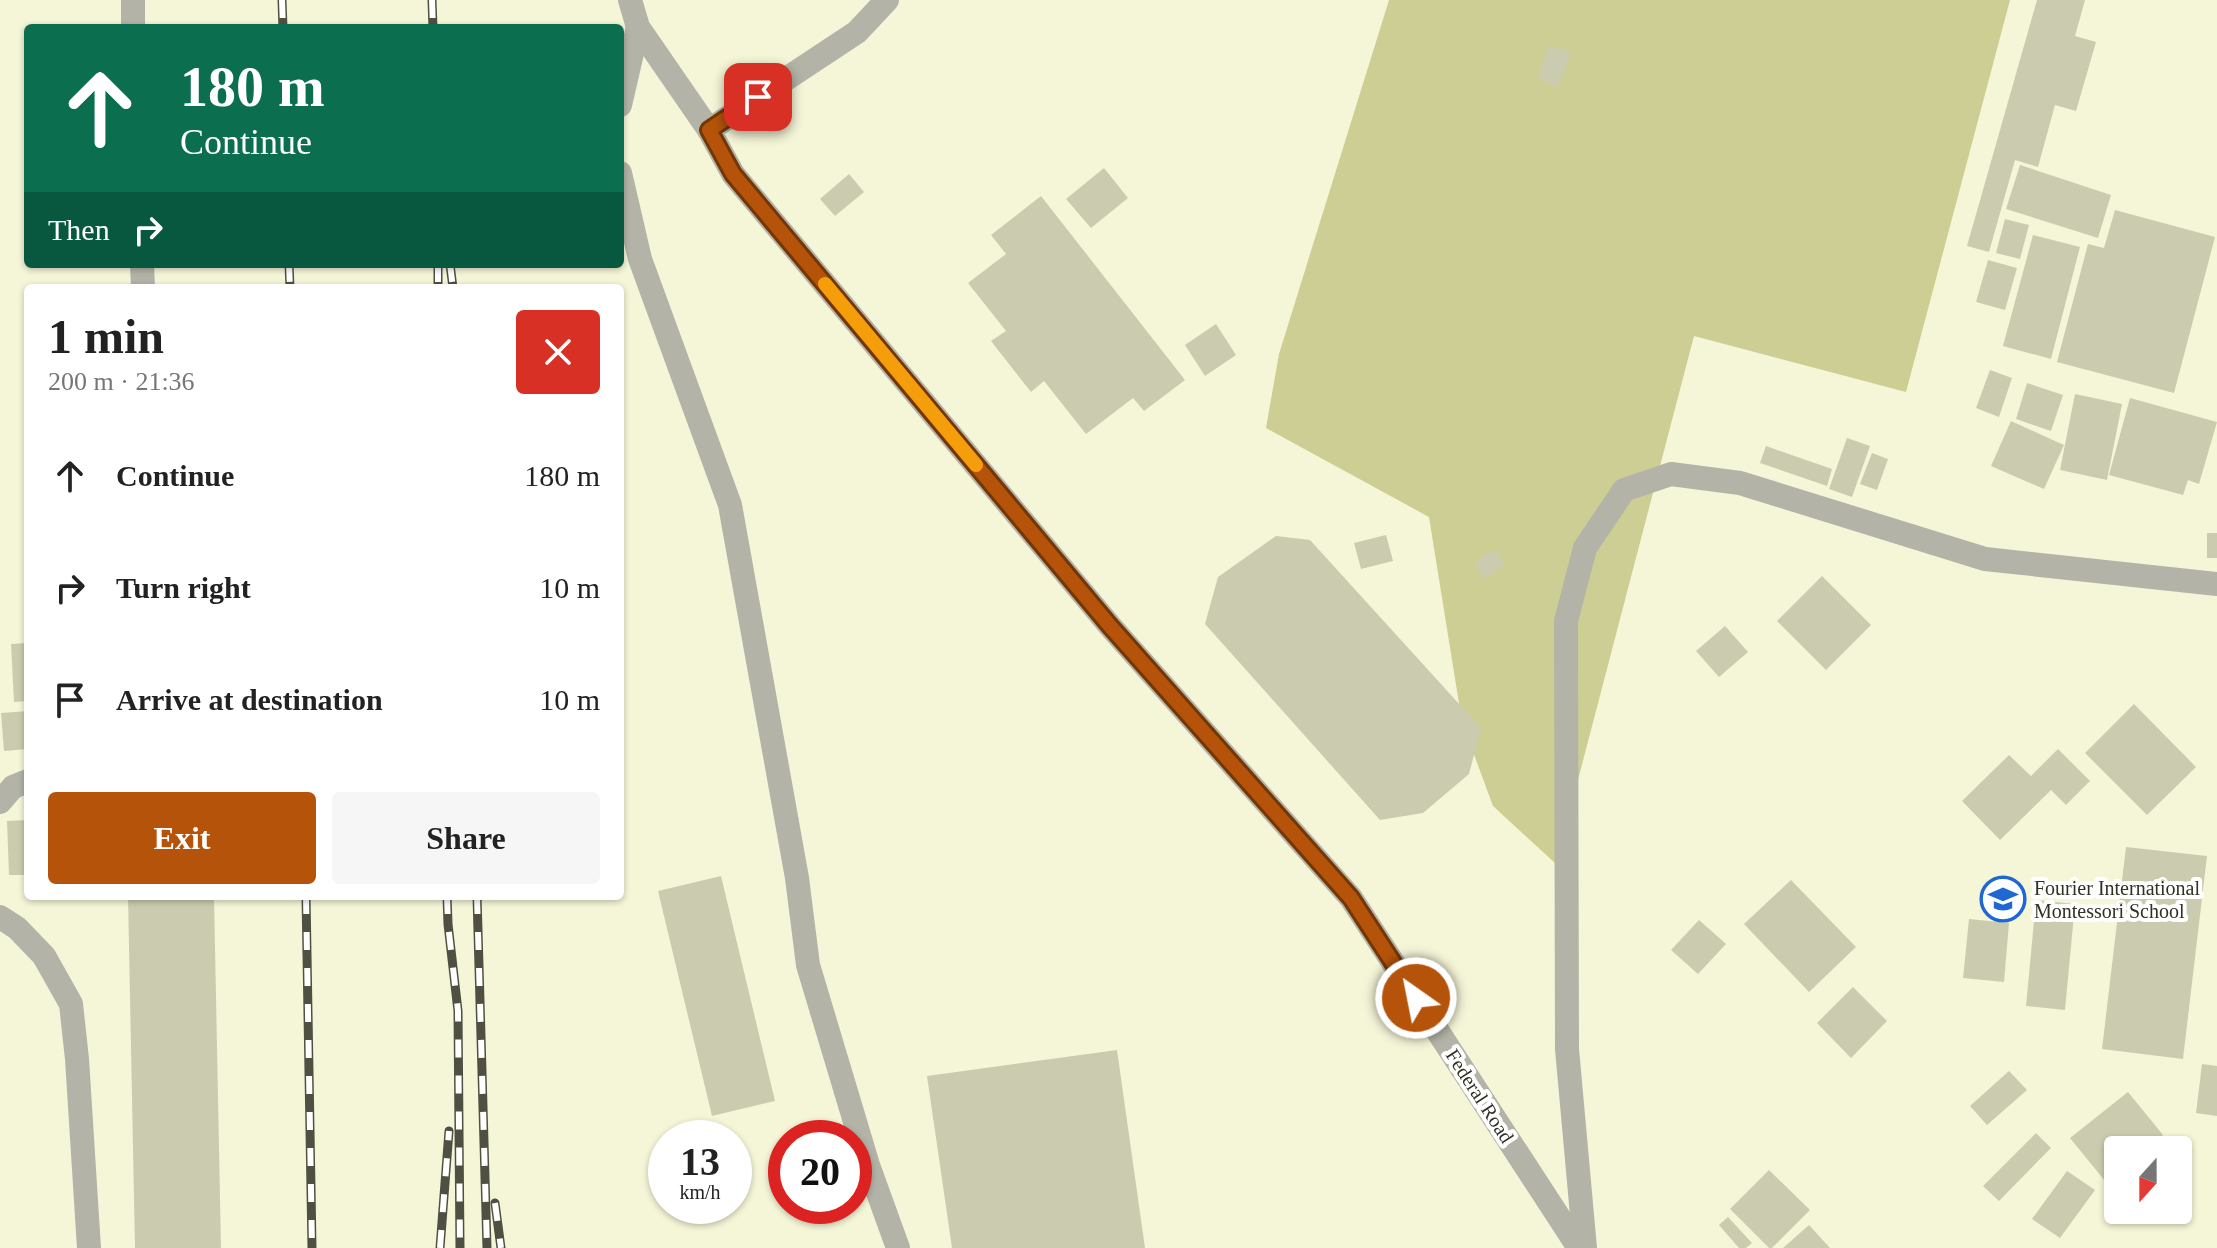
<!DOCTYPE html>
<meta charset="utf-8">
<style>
:root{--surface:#fff;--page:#f6f6f6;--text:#222;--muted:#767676;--accent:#b45309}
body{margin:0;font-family:Georgia,serif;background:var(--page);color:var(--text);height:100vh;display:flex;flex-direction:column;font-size:30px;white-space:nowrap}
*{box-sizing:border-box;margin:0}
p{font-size:26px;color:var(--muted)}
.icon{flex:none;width:44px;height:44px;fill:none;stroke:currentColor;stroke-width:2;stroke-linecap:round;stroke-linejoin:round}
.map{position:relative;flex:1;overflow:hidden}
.panel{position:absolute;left:24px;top:284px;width:600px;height:616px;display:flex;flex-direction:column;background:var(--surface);border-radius:8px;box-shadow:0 2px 6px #0004}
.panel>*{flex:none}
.top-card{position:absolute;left:24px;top:24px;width:600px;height:244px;border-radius:8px;box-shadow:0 2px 6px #0004;background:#0b6e4f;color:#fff;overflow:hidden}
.needle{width:52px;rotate:201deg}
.fabs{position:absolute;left:2104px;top:1136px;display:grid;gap:16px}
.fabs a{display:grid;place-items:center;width:88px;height:88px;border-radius:8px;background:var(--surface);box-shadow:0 2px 6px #0004;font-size:40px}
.speed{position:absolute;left:648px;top:1120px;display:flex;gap:16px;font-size:40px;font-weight:700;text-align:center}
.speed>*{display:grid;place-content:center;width:104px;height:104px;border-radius:50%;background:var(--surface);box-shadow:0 2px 6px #0004;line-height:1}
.speed small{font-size:20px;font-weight:400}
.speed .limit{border:12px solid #d22;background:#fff;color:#111}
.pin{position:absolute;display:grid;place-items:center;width:68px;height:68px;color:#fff;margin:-34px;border-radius:16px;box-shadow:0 4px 12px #0006}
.me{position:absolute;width:88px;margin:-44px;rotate:327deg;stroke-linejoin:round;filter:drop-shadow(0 0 6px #0008)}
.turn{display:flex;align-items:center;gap:28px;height:168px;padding:0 24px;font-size:36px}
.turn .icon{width:104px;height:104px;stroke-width:2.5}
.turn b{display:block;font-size:56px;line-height:68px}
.then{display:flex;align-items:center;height:76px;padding:0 24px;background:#0003;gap:16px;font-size:30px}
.round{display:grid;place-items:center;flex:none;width:84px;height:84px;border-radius:8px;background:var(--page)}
.overview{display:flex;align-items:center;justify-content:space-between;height:136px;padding:0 24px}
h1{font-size:48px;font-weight:800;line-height:60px}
.primary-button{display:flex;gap:16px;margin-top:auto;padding:16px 24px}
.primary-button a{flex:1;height:92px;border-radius:8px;background:var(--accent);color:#fff;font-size:32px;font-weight:800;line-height:92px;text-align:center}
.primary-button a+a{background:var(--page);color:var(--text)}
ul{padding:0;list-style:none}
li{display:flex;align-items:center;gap:24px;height:112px;padding:0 24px}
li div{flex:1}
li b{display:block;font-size:30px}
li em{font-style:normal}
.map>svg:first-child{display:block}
.green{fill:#cdce94}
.building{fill:#cbccaf}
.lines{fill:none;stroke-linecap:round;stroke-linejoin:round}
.minor{stroke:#b3b4a7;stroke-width:24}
.rail-casing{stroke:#4f5042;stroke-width:9}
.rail{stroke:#fff;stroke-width:6;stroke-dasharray:18;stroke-linecap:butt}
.route-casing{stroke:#753606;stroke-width:20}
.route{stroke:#b45309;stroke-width:14}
.slow{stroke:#f59e0b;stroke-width:14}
.labels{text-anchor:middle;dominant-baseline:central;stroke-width:8;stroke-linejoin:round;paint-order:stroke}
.poi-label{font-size:20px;fill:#303025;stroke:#fff;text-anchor:start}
.street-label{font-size:20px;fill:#303025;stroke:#fff}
</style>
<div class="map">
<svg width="2217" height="1248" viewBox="0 0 2217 1248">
<rect width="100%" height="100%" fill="#f5f6d8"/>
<path class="green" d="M 1389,0 L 2010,0 L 1906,392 L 1694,336 L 1556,864 L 1493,806 L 1462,722 L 1429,517 L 1266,428 L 1279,354 Z"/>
<g class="building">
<path d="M 2037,0 L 2085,0 L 2075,36 L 2096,42 L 2076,111 L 2055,105 L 2038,167 L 2015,160 L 1989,252 L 1967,246 Z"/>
<path d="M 1549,45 L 1571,53 L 1558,87 L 1537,79 Z"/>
<path d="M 2020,165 L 2111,195 L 2098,238 L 2006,209 Z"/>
<path d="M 1104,168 L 1128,198 L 1091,228 L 1066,199 Z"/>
<path d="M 849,174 L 864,192 L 835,216 L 820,199 Z"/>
<path d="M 1041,196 L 1185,380 L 1144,411 L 1133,398 L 1086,434 L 1044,381 L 1031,392 L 991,341 L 1006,331 L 968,283 L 1006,254 L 991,235 Z"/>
<path d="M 2115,210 L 2215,237 L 2174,393 L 2057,362 L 2088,244 L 2104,248 Z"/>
<path d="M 2005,219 L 2029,225 L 2020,259 L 1996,253 Z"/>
<path d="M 2033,235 L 2080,247 L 2051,359 L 2003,346 Z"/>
<path d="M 1988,260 L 2017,268 L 2005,310 L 1976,302 Z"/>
<path d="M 1216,324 L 1236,355 L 1205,376 L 1185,345 Z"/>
<path d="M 1990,370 L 2012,378 L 1999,417 L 1976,408 Z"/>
<path d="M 2027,383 L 2063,395 L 2051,431 L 2016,419 Z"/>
<path d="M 2075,394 L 2122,404 L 2107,480 L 2060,470 Z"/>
<path d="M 2130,398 L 2217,422 L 2199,484 L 2188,480 L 2183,495 L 2109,475 Z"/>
<path d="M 2011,421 L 2064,445 L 2044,489 L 1991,466 Z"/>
<path d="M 1847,438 L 1870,446 L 1852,497 L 1829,489 Z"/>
<path d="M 1766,446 L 1832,469 L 1827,486 L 1760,463 Z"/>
<path d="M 1872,453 L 1888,459 L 1877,490 L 1860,484 Z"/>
<rect x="2207" y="533" width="10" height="25"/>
<path d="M 1386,535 L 1393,561 L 1361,569 L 1354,543 Z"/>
<path d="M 1276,536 L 1310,540 L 1481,728 L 1469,774 L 1423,813 L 1380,820 L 1205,624 L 1218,577 Z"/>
<path d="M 1494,549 L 1505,564 L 1485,579 L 1474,563 Z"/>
<path d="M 1822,576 L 1871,625 L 1826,670 L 1777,621 Z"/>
<path d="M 1725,626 L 1748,652 L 1719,677 L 1696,651 Z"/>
<path d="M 28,643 L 28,701 L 14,702 L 11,644 Z"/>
<path d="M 2134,704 L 2196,767 L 2147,815 L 2085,753 Z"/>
<path d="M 28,711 L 28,749 L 4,751 L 1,713 Z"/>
<path d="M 2058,749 L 2090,781 L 2066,805 L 2051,790 L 2000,840 L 1962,801 L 2009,755 L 2031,776 Z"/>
<path d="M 28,820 L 28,875 L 9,875 L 7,821 Z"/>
<path d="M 2126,847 L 2207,856 L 2183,1059 L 2102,1049 Z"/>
<path d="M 721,876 L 775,1101 L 712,1116 L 658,891 Z"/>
<path d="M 1791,880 L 1856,947 L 1809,992 L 1744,924 Z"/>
<path d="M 128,896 L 214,896 L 221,1248 L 135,1248 Z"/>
<path d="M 2036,900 L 2075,904 L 2065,1010 L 2026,1006 Z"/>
<path d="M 1969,919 L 2009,923 L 2004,982 L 1963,978 Z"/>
<path d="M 1699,920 L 1726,944 L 1698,974 L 1671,950 Z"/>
<path d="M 1853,987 L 1887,1021 L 1851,1058 L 1817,1023 Z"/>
<path d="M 1117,1050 L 1145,1248 L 952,1248 L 927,1076 Z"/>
<path d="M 2202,1064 L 2217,1066 L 2217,1116 L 2196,1113 Z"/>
<path d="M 2009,1071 L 2027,1090 L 1987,1125 L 1970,1106 Z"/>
<path d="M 2128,1092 L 2163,1135 L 2144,1150 L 2118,1150 L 2118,1171 L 2105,1181 L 2070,1138 Z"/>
<path d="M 2036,1133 L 2051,1148 L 1999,1201 L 1983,1186 Z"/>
<path d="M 1769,1170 L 1810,1210 L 1772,1248 L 1769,1248 L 1730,1209 Z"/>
<path d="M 2067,1171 L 2095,1190 L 2060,1238 L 2032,1219 Z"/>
<path d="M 1728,1217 L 1752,1243 L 1746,1248 L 1739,1248 L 1719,1225 Z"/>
<path d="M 1809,1225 L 1830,1248 L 1783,1248 Z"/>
</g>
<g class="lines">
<g class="minor">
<path d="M 133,0 L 133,28"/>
<path d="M 630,0 L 638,27 L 709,130 L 733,174 L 1110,626 L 1351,898 L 1579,1248"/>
<path d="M 620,105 L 638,27"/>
<path d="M 709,130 L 857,32 L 887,0"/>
<path d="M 620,173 L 640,259 L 730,505 L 797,878 L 808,965 L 868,1165 L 898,1248"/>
<path d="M 142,264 L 143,288"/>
<path d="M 0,802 L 13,787 L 28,781"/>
<path d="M 0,917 L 17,928 L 44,956 L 71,1004 L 77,1059 L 89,1248"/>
<path d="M 1585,1248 L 1567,1049 L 1566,621 L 1585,548 L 1624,490 L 1671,474 L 1740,483 L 1985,559 L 2217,584"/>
</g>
<g class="rail-casing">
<g id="rail">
<path d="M 282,0 L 283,28"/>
<path d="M 432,0 L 433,28"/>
<path d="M 289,264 L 290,288"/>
<path d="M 438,264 L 438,288"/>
<path d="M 450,264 L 453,288"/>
<path d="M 306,896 L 312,1248"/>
<path d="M 447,896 L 448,924 L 458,1011 L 460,1248"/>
<path d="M 477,896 L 487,1248"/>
<path d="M 495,1203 L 501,1248"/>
<path d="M 440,1248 L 449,1131"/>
</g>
</g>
<use href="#rail" class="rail"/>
</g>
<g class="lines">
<g class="route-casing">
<path id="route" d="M 758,97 L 709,130 L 733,174 L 1110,626 L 1351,898 L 1416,998"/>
</g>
<use href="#route" class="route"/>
<path class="slow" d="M 825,284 L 976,465"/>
</g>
<defs>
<g id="school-ring" transform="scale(2.3)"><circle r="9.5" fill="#fff" stroke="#1f68d3" stroke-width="1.5"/><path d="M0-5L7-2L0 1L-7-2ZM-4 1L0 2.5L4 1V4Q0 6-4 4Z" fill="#1f68d3"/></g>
</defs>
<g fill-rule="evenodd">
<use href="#school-ring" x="2003" y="899"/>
</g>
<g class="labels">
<g class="poi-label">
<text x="2034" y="888">Fourier International<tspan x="2034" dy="23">Montessori School</tspan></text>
</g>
<g class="street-label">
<text transform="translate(1480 1096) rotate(57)">Federal Road</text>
</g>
</g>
</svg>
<div class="fabs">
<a><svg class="needle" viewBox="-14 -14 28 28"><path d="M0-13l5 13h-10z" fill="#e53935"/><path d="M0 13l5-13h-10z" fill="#767676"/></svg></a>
</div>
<div class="speed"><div>13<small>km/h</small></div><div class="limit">20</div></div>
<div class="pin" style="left:758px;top:97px;background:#d93025"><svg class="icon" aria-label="arrive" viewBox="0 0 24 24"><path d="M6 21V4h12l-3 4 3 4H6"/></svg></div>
<svg class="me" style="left:1416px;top:998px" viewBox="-20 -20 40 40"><circle r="17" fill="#b45309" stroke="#fff" stroke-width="3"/><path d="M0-11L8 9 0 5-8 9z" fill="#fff"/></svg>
<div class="top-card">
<div class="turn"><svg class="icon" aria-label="ahead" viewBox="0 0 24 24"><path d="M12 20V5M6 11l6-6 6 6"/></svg><div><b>180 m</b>Continue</div></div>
<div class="then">Then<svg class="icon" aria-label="right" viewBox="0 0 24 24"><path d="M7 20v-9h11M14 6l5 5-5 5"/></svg></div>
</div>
<section class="panel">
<div class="overview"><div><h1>1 min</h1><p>200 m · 21:36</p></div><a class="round" style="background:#d93025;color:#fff"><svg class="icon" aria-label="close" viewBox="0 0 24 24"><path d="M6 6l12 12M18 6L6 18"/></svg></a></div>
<ul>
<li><svg class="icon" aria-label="ahead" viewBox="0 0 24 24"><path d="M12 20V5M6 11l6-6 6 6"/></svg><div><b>Continue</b></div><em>180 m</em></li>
<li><svg class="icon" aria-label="right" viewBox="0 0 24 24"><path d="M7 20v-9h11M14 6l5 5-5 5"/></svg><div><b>Turn right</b></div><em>10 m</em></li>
<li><svg class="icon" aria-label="arrive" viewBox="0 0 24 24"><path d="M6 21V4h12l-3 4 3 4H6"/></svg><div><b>Arrive at destination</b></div><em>10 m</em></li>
</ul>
<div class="primary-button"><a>Exit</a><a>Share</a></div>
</section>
</div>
